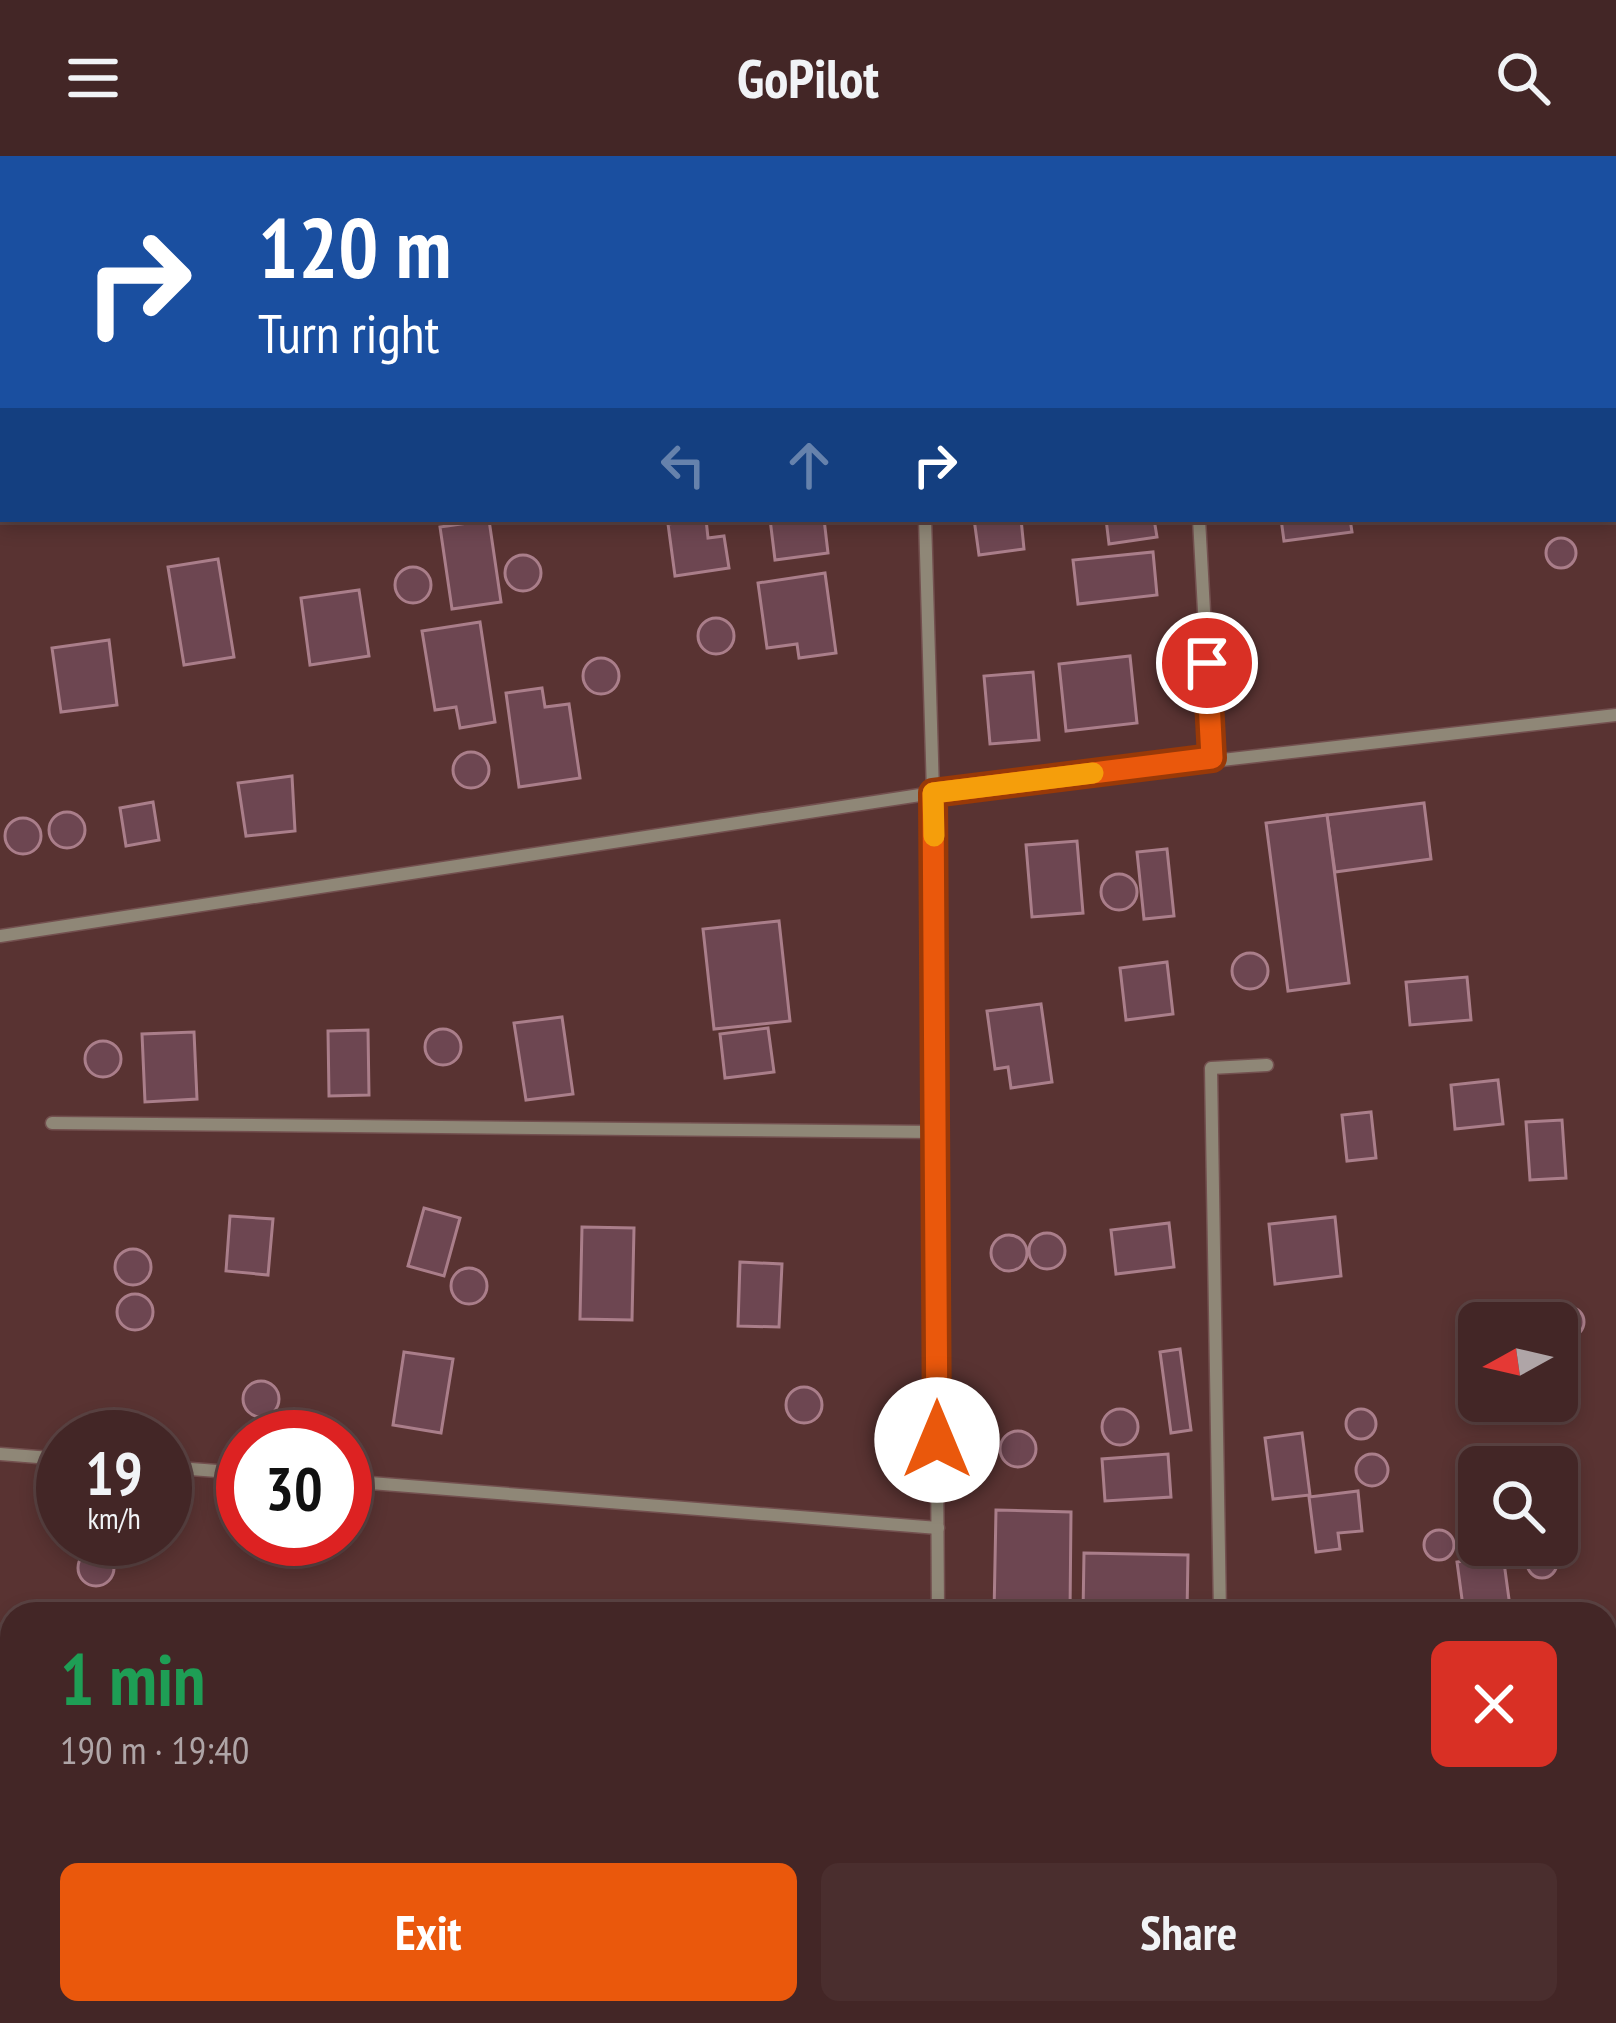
<!DOCTYPE html>
<meta charset="utf-8">
<style>
:root{--surface:#432626;--page:#4a2e2e;--text:#f1f3f6;--muted:#afa5a7;--line:#5b4343;--accent:#ea580c}
body{margin:0;font-family:"PT Sans Narrow",sans-serif;background:var(--page);color:var(--text);height:100vh;display:flex;flex-direction:column;font-size:45px;white-space:nowrap}
*{box-sizing:border-box;margin:0}
p{font-size:39px;color:var(--muted)}
.icon{flex:none;width:66px;height:66px;fill:none;stroke:currentColor;stroke-width:2;stroke-linecap:round;stroke-linejoin:round}
.map{position:relative;flex:1;overflow:hidden}
.details{position:absolute;left:0px;top:1446px;width:1617px;height:423px;display:flex;flex-direction:column;background:var(--surface);border-radius:36px 36px 0 0;box-shadow:0 6px 18px #0003,0 0 0 3px var(--line)}
.details>*{flex:none}
.hud{position:absolute;left:0px;top:0px;width:1617px;height:366px;box-shadow:0 6px 18px #0003,0 0 0 3px var(--line);background:#1a4fa0;color:#fff;overflow:hidden}
.needle{width:78px;rotate:262deg}
.buttons{position:absolute;left:1458px;top:1146px;display:grid;gap:24px}
.buttons a{display:grid;place-items:center;width:120px;height:120px;border-radius:18px;background:var(--surface);box-shadow:0 6px 18px #0003,0 0 0 3px var(--line);font-size:60px}
.speed{position:absolute;left:36px;top:1254px;display:flex;gap:24px;font-size:60px;font-weight:700;text-align:center}
.speed>*{display:grid;place-content:center;width:156px;height:156px;border-radius:50%;background:var(--surface);box-shadow:0 6px 18px #0003,0 0 0 3px var(--line);line-height:1}
.speed small{font-size:30px;font-weight:400}
.speed .limit{border:18px solid #d22;background:#fff;color:#111}
.pin{position:absolute;display:grid;place-items:center;width:102px;height:102px;color:#fff;margin:-51px;border:6px solid #fff;border-radius:50%;box-shadow:0 3px 12px #0007}
.me{position:absolute;width:132px;margin:-66px;rotate:0deg;stroke-linejoin:round;filter:drop-shadow(0 0 9px #0008)}
.turn{display:flex;align-items:center;gap:42px;height:252px;padding:0 60px;font-size:54px}
.turn .icon{width:156px;height:156px;stroke-width:2.5}
.turn b{display:block;font-size:84px;line-height:102px}
.lanes{display:flex;align-items:center;height:114px;padding:0 60px;background:#0003;justify-content:center;gap:60px;direction:ltr}
.lanes .off{opacity:.35}
.round{display:grid;place-items:center;flex:none;width:126px;height:126px;border-radius:18px;background:var(--page)}
.headline{display:flex;align-items:center;justify-content:space-between;height:204px;padding:0 60px}
h1{font-size:72px;font-weight:600;line-height:90px;color:#1e9e55}
.button{display:flex;gap:24px;margin-top:auto;padding:24px 60px}
.button a{flex:1;height:138px;border-radius:18px;background:var(--accent);color:#fff;font-size:48px;font-weight:600;line-height:138px;text-align:center}
.button a+a{background:var(--page);color:var(--text)}
header{display:flex;justify-content:space-between;align-items:center;height:156px;padding:0 60px;background:var(--surface);font-size:54px;font-weight:600}
.map>svg:first-child{display:block}
.building{fill:#6d4651;stroke:#aa7e8a;stroke-width:3}
.lines{fill:none;stroke-linecap:round;stroke-linejoin:round}
.street-casing{stroke:#73504f;stroke-width:15}
.street{stroke:#8f8777;stroke-width:12}
.route-casing{stroke:#983908;stroke-width:30}
.route{stroke:#ea580c;stroke-width:21}
.slow{stroke:#f59e0b;stroke-width:21}
</style>
<header><svg class="icon" aria-label="menu" viewBox="0 0 24 24"><path d="M4 6h16M4 12h16M4 18h16"/></svg>GoPilot<svg class="icon" aria-label="search" viewBox="0 0 24 24"><circle cx="10" cy="10" r="6"/><path d="M15 15l6 6"/></svg></header>
<div class="map">
<svg width="1616" height="1867" viewBox="0 0 1616 1867">
<rect width="100%" height="100%" fill="#593332"/>
<g class="building">
<path d="M 706,363 L 708,382 L 724,380 L 729,412 L 675,420 L 668,368 Z"/>
<path d="M 770,363 L 824,363 L 828,397 L 775,404 Z"/>
<path d="M 974,363 L 1021,363 L 1024,393 L 979,399 Z"/>
<path d="M 1106,363 L 1154,363 L 1157,381 L 1109,388 Z"/>
<path d="M 1281,363 L 1350,363 L 1352,376 L 1284,385 Z"/>
<path d="M 489,364 L 501,446 L 452,453 L 440,371 Z"/>
<circle cx="1561" cy="397" r="15"/>
<path d="M 1153,396 L 1157,439 L 1078,448 L 1073,404 Z"/>
<circle cx="523" cy="417" r="18"/>
<path d="M 218,403 L 234,501 L 184,509 L 168,411 Z"/>
<circle cx="413" cy="429" r="18"/>
<path d="M 825,417 L 836,497 L 799,502 L 797,488 L 767,492 L 758,427 Z"/>
<path d="M 359,434 L 369,500 L 310,509 L 301,442 Z"/>
<circle cx="716" cy="480" r="18"/>
<path d="M 480,466 L 495,566 L 460,572 L 456,551 L 435,554 L 422,475 Z"/>
<path d="M 109,484 L 117,549 L 61,556 L 52,492 Z"/>
<path d="M 1130,500 L 1137,567 L 1066,575 L 1059,508 Z"/>
<circle cx="601" cy="520" r="18"/>
<path d="M 1033,516 L 1039,584 L 990,588 L 984,520 Z"/>
<path d="M 542,532 L 545,551 L 569,548 L 580,622 L 519,631 L 506,537 Z"/>
<circle cx="471" cy="614" r="18"/>
<path d="M 292,620 L 295,675 L 246,680 L 238,627 Z"/>
<path d="M 153,646 L 159,684 L 126,690 L 120,652 Z"/>
<path d="M 1424,647 L 1431,703 L 1335,716 L 1327,659 Z"/>
<circle cx="67" cy="674" r="18"/>
<path d="M 1327,659 L 1349,827 L 1288,835 L 1266,667 Z"/>
<circle cx="23" cy="680" r="18"/>
<path d="M 1077,685 L 1083,757 L 1032,761 L 1026,689 Z"/>
<path d="M 1167,693 L 1174,760 L 1144,763 L 1137,696 Z"/>
<circle cx="1119" cy="736" r="18"/>
<path d="M 779,765 L 790,865 L 714,873 L 703,773 Z"/>
<circle cx="1250" cy="815" r="18"/>
<path d="M 1167,806 L 1173,858 L 1126,864 L 1120,812 Z"/>
<path d="M 1467,821 L 1471,864 L 1410,869 L 1406,826 Z"/>
<path d="M 1041,848 L 1052,926 L 1011,932 L 1008,911 L 995,913 L 987,855 Z"/>
<path d="M 562,861 L 573,938 L 526,944 L 514,867 Z"/>
<path d="M 768,872 L 774,916 L 725,922 L 720,878 Z"/>
<circle cx="443" cy="891" r="18"/>
<path d="M 368,874 L 369,939 L 329,940 L 328,875 Z"/>
<path d="M 194,876 L 197,943 L 145,946 L 142,878 Z"/>
<circle cx="103" cy="903" r="18"/>
<path d="M 1498,924 L 1503,968 L 1455,973 L 1451,929 Z"/>
<path d="M 1371,956 L 1376,1002 L 1347,1005 L 1342,959 Z"/>
<path d="M 1562,964 L 1566,1022 L 1530,1024 L 1526,966 Z"/>
<path d="M 424,1052 L 460,1062 L 444,1120 L 408,1110 Z"/>
<path d="M 230,1060 L 273,1063 L 268,1119 L 226,1115 Z"/>
<path d="M 1335,1061 L 1341,1120 L 1275,1128 L 1269,1068 Z"/>
<path d="M 1169,1067 L 1174,1111 L 1116,1118 L 1111,1074 Z"/>
<path d="M 582,1071 L 634,1072 L 632,1164 L 580,1163 Z"/>
<circle cx="1047" cy="1095" r="18"/>
<circle cx="1009" cy="1097" r="18"/>
<circle cx="133" cy="1111" r="18"/>
<path d="M 740,1106 L 782,1108 L 779,1171 L 738,1170 Z"/>
<circle cx="469" cy="1130" r="18"/>
<circle cx="135" cy="1156" r="18"/>
<circle cx="1569" cy="1166" r="15"/>
<path d="M 1180,1193 L 1191,1274 L 1171,1277 L 1160,1196 Z"/>
<path d="M 404,1196 L 453,1203 L 441,1277 L 393,1269 Z"/>
<circle cx="261" cy="1243" r="18"/>
<circle cx="804" cy="1249" r="18"/>
<circle cx="1361" cy="1268" r="15"/>
<circle cx="1120" cy="1271" r="18"/>
<circle cx="1018" cy="1293" r="18"/>
<path d="M 1302,1277 L 1310,1339 L 1273,1343 L 1265,1282 Z"/>
<path d="M 1168,1298 L 1171,1341 L 1105,1345 L 1102,1303 Z"/>
<circle cx="1372" cy="1314" r="16"/>
<path d="M 1358,1335 L 1362,1375 L 1338,1377 L 1340,1393 L 1316,1396 L 1309,1341 Z"/>
<path d="M 996,1354 L 1071,1356 L 1070,1458 L 994,1458 Z"/>
<circle cx="1439" cy="1389" r="15"/>
<circle cx="1542" cy="1407" r="15"/>
<circle cx="96" cy="1412" r="18"/>
<path d="M 1084,1397 L 1188,1399 L 1187,1458 L 1083,1458 Z"/>
<path d="M 1503,1399 L 1511,1458 L 1464,1458 L 1457,1406 Z"/>
<path d="M 1320,1449 L 1321,1458 L 1294,1458 L 1293,1453 Z"/>
<path d="M 1616,1699 L 1616,1779 L 1607,1700 Z"/>
<path d="M 0,1712 L 10,1712 L 11,1765 L 0,1765 Z"/>
<path d="M 1399,1857 L 1410,1867 L 1380,1867 L 1388,1858 Z"/>
</g>
<g class="lines">
<g class="street-casing">
<g id="street">
<path d="M 913,0 L 913,3"/>
<path d="M 1182,0 L 1182,3"/>
<path d="M 1614,197 L 1616,197"/>
<path d="M 0,321 L 3,320"/>
<path d="M 925,363 L 933,637 L 938,1458"/>
<path d="M 1199,363 L 1212,602"/>
<path d="M 0,780 L 933,637 L 1616,559"/>
<path d="M 52,967 L 935,976"/>
<path d="M 0,1298 L 63,1303"/>
<path d="M 165,1311 L 243,1317"/>
<path d="M 345,1325 L 938,1372"/>
<path d="M 1220,1458 L 1211,912 L 1267,909"/>
<path d="M 1605,1557 L 1616,1549"/>
<path d="M 0,1559 L 12,1560"/>
<path d="M 0,1797 L 12,1797"/>
<path d="M 941,1857 L 941,1867"/>
<path d="M 1021,1857 L 1084,1867"/>
<path d="M 1477,1857 L 1478,1867"/>
<path d="M 1241,1867 L 1247,1857"/>
</g>
</g>
<use href="#street" class="street"/>
</g>
<g class="lines">
<g class="route-casing">
<path id="route" d="M 937,1284 L 933,637 L 1212,602 L 1207,507"/>
</g>
<use href="#route" class="route"/>
<path class="slow" d="M 934,680 L 933,637 L 1093,617"/>
</g>
</svg>
<div class="buttons">
<a><svg class="needle" viewBox="-14 -14 28 28"><path d="M0-13l5 13h-10z" fill="#e53935"/><path d="M0 13l5-13h-10z" fill="#afa5a7"/></svg></a>
<a><svg class="icon" aria-label="search" viewBox="0 0 24 24"><circle cx="10" cy="10" r="6"/><path d="M15 15l6 6"/></svg></a>
</div>
<div class="speed"><div>19<small>km/h</small></div><div class="limit">30</div></div>
<div class="pin" style="left:1207px;top:507px;background:#d93025"><svg class="icon" aria-label="arrive" viewBox="0 0 24 24"><path d="M6 21V4h12l-3 4 3 4H6"/></svg></div>
<svg class="me" style="left:937px;top:1284px" viewBox="-20 -20 40 40"><circle r="19" fill="#fff"/><path d="M0-13L10 11 0 6-10 11z" fill="#ea580c"/></svg>
<div class="hud">
<div class="turn"><svg class="icon" aria-label="right" viewBox="0 0 24 24"><path d="M7 20v-9h11M14 6l5 5-5 5"/></svg><div><b>120 m</b>Turn right</div></div>
<div class="lanes"><svg class="icon off" aria-label="left" viewBox="0 0 24 24"><path d="M17 20v-9H6M10 6l-5 5 5 5"/></svg><svg class="icon off" aria-label="ahead" viewBox="0 0 24 24"><path d="M12 20V5M6 11l6-6 6 6"/></svg><svg class="icon" aria-label="right" viewBox="0 0 24 24"><path d="M7 20v-9h11M14 6l5 5-5 5"/></svg></div>
</div>
<section class="details">
<div class="headline"><div><h1>1 min</h1><p>190 m · 19:40</p></div><a class="round" style="background:#d93025;color:#fff"><svg class="icon" aria-label="close" viewBox="0 0 24 24"><path d="M6 6l12 12M18 6L6 18"/></svg></a></div>
<div class="button"><a>Exit</a><a>Share</a></div>
</section>
</div>
